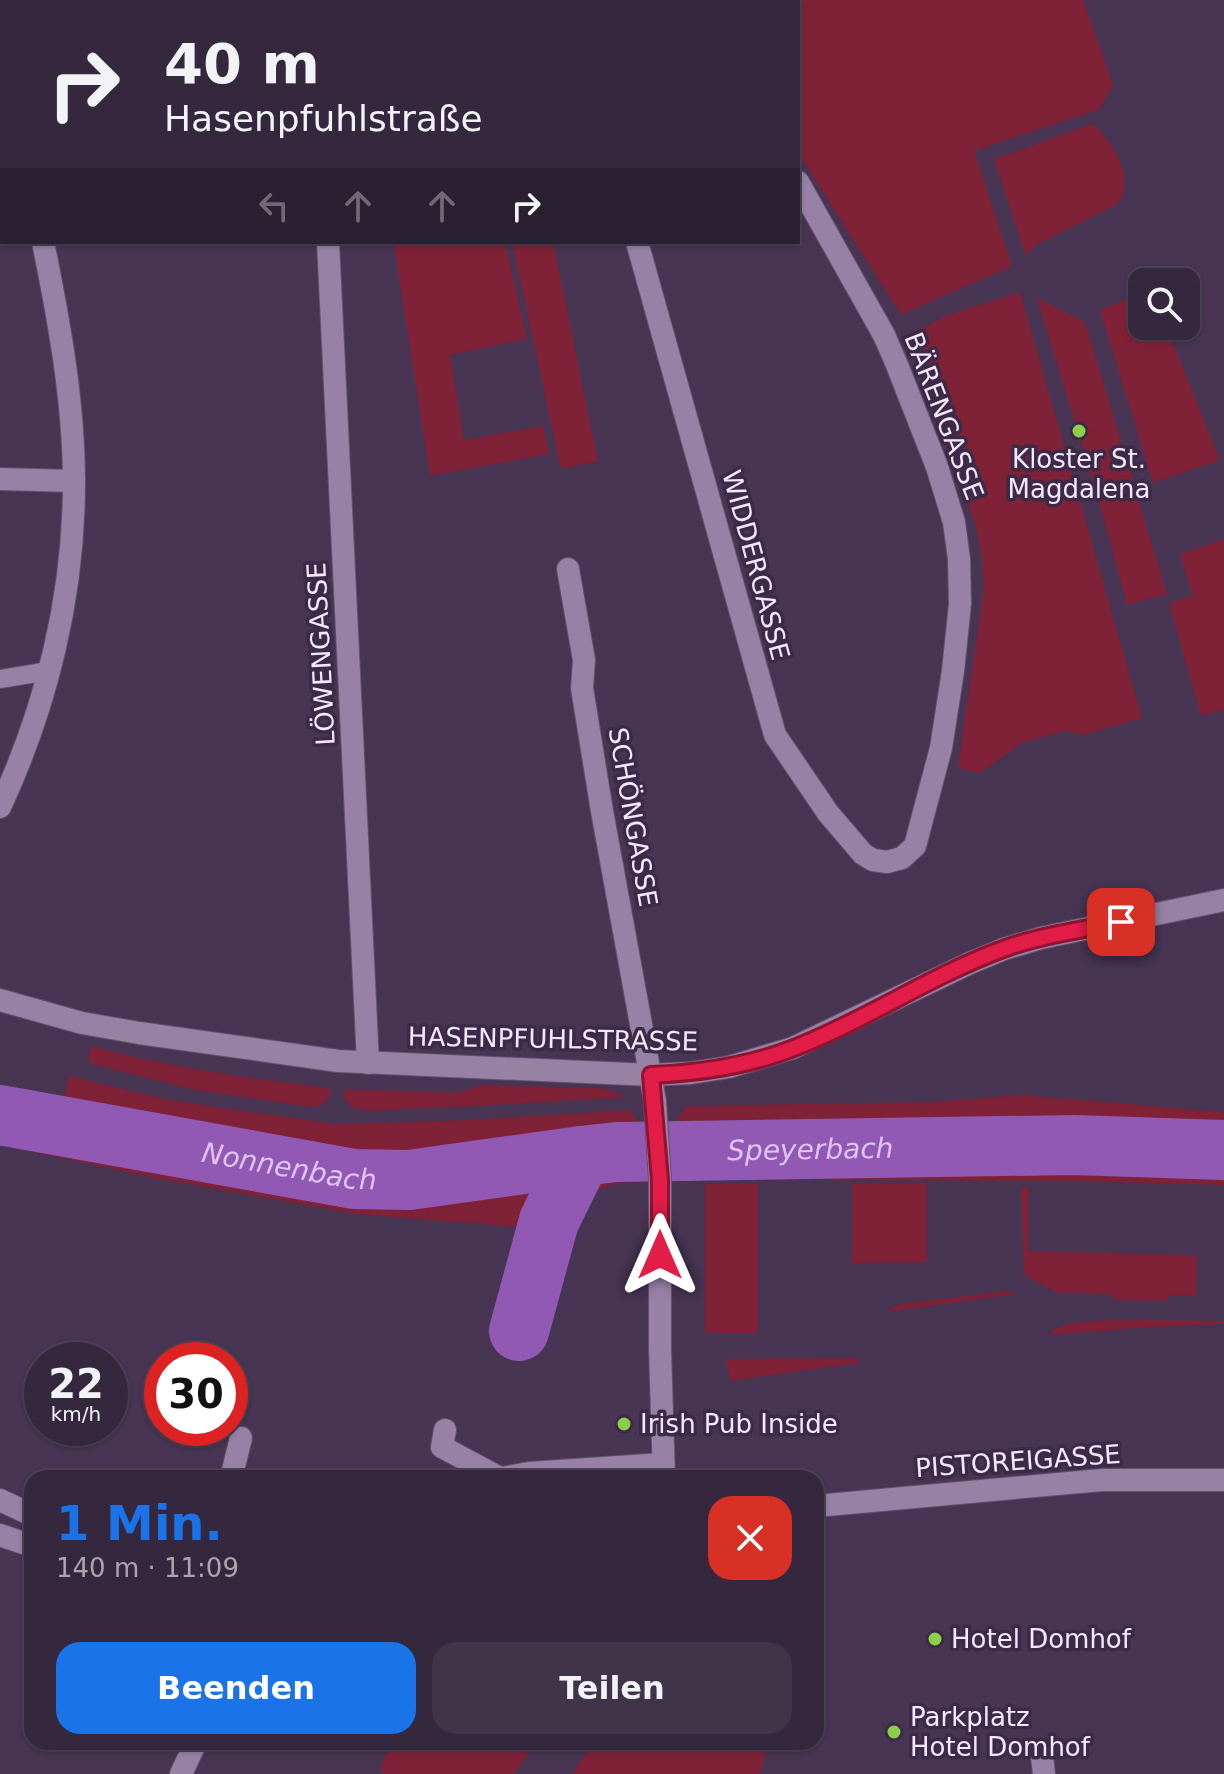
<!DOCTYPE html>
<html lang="de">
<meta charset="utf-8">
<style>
:root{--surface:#35283e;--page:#403449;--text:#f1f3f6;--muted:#aaa6b0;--line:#4f4458;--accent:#1a73e8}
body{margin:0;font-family:"DejaVu Sans",sans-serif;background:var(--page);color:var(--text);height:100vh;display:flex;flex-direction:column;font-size:30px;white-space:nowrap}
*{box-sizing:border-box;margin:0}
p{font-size:26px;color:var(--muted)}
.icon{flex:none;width:44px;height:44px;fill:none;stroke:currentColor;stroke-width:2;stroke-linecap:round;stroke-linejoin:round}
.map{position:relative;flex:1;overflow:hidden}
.panel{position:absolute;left:24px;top:1470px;width:800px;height:280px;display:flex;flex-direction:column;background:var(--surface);border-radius:24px;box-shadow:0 2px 6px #0004,0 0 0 2px var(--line)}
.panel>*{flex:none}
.hud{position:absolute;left:0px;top:0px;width:800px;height:244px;box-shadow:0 2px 6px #0004,0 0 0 2px var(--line);background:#35283e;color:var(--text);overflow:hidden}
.tools{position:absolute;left:1128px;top:268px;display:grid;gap:16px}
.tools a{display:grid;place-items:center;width:72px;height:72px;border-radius:16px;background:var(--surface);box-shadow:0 2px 6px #0004,0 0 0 2px var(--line);font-size:40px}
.speed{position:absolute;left:24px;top:1342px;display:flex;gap:16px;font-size:40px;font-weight:700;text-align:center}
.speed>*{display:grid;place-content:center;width:104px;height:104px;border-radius:50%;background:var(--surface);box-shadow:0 2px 6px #0004,0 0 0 2px var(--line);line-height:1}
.speed small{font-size:20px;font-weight:400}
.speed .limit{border:12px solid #d22;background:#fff;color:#111}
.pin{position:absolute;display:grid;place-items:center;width:68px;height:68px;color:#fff;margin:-34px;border-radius:16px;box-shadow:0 4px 12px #0006}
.me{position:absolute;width:88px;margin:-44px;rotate:0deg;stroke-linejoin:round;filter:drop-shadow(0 0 6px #0008)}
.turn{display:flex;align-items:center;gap:28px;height:168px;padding:0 32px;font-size:36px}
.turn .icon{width:104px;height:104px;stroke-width:2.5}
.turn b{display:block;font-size:56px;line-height:68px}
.lanes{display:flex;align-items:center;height:76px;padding:0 32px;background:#0003;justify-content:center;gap:40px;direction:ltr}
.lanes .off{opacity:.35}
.round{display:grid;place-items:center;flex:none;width:84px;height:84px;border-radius:24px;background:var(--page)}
.summary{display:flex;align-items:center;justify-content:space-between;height:136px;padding:0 32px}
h1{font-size:48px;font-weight:600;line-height:60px;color:var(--accent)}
.action{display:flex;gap:16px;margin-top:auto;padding:16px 32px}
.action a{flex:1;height:92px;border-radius:24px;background:var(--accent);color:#fff;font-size:32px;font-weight:600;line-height:92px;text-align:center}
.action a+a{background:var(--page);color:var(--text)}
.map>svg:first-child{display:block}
.green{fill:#7f2237}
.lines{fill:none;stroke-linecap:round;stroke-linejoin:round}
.river{stroke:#9259b4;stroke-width:60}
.service-casing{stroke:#61516b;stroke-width:20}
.pedestrian-casing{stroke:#61516b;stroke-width:24}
.minor-casing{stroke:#61516b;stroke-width:24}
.service{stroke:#9782a6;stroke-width:18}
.pedestrian{stroke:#9782a6;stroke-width:22}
.minor{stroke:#9782a6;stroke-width:22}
.route-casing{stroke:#92132f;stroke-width:20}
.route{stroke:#e11d48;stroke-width:14}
.poi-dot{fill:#8cce45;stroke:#3d2a48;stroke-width:3}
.labels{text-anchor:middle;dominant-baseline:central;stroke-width:7;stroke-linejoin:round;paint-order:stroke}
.street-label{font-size:26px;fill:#f4e9fc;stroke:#3d2a48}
.poi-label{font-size:26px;fill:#f4e9fc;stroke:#3d2a48;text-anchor:start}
.water-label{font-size:28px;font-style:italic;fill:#e0c4f3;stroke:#3d2a48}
</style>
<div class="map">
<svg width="1224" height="1774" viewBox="0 0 1224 1774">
<rect width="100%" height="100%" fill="#473553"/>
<g class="green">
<path d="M 0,0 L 628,0 L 2,2 L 0,170 Z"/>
<path d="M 740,0 L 1083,0 L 1113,85 L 1100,109 L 974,151 L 1012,266 L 901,315 L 798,153 L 798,2 Z"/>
<path d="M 1092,124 C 1112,140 1139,183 1116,205 L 1036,245 L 1026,256 L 994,159 Z"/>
<path d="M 407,242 L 505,242 L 527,339 L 450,355 L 464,440 L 543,426 L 549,454 L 430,476 L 394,246 Z"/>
<path d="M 512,242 L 553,242 L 598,461 L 561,469 Z"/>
<path d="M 1020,292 L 1142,718 L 1084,735 L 1065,731 L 1022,743 L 980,773 L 958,768 L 984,588 L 982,557 L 975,523 L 908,337 L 944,316 Z"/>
<path d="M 1142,293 L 1142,326 L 1166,326 L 1220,460 L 1153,483 L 1100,310 Z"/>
<path d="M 1037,298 L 1085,322 L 1167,594 L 1127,605 L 1103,515 Z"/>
<path d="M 1224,539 L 1224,710 L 1201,716 L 1169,603 L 1193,596 L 1180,554 Z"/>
<path d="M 91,1046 C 172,1068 247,1078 330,1088 L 329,1098 L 318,1107 L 310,1107 L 190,1089 L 88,1063 Z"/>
<path d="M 69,1076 L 169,1100 L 334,1124 L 471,1120 L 629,1110 L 637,1120 L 640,1181 C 601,1186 596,1184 576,1219 L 531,1228 L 356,1214 L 155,1178 L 0,1145 L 0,1092 L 64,1099 Z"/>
<path d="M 483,1085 L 600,1088 L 621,1094 L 623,1098 C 555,1100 488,1107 419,1108 C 398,1109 373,1113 352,1108 L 344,1098 L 345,1089 L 456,1093 Z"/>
<path d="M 1020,1095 L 1224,1112 L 1224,1185 L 1077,1181 L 680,1179 L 678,1118 L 686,1106 L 931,1102 Z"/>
<path d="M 927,1183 L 927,1262 L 852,1263 L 852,1184 Z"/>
<rect x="705" y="1184" width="53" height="149"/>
<path d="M 1029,1187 L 1028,1251 L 1197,1255 L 1196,1296 L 1168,1295 L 1168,1301 L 1113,1300 L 1112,1294 L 1057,1293 L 1024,1275 L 1021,1188 Z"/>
<path d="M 1008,1291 L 1016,1294 L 885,1312 L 900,1304 Z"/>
<path d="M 1142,1320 L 1224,1321 L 1224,1324 L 1151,1327 L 1049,1335 C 1060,1317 1120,1321 1142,1320 Z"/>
<path d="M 858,1358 L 859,1363 L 730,1381 L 726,1359 Z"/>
<path d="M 392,1742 L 531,1742 L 534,1745 L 514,1774 L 385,1774 L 379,1770 Z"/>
<path d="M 593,1742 L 769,1742 L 760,1774 L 572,1774 Z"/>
</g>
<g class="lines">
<g class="river">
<path id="s1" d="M 0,1115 L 354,1179 L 409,1180 L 581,1156"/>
<path id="s2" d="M 519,1331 L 549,1221 L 581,1156 L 617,1152 L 1074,1145 L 1224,1150"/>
</g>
<g class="service-casing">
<path id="service" d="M 0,679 L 49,671"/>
</g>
<g class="pedestrian-casing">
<g id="pedestrian">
<path d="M 231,1478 L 241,1438"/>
<path d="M 0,1500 L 32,1515"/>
</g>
</g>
<g class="minor-casing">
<g id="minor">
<path d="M 703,2 L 705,2"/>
<path d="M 0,56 L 2,64"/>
<path d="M 0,192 L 2,192"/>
<path d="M 328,242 L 368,1063"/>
<path d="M 637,242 L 775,735 L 828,813 L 863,854 L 873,860 L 887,862 L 902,858 L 915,846 L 941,748 L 953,671 L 960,604 L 959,559 L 954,522 L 937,467 L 897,365 L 884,335 L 798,182"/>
<path d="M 0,479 L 74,481"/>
<path d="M 568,569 L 584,660 L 582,688 L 602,811 L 655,1101 L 660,1180 L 660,1349 L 664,1478"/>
<path d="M 0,807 C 47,706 74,595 74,483 C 74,402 59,321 43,242"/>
<path d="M 0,1000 L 82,1023 L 139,1033 L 338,1061 L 651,1075 L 691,1073 L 729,1067 L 793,1048 L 970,963 L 1004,949 L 1041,938 L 1224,900"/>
<path d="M 445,1430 L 442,1447 L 500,1478"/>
<path d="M 502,1478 L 529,1473 L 663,1464"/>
<path d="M 816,1506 L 1102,1480 L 1224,1480"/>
<path d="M 0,1535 L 32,1546"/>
<path d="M 1042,1757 L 1044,1774"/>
<path d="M 181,1774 L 196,1742"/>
</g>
</g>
<use href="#service" class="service"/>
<use href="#pedestrian" class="pedestrian"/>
<use href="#minor" class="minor"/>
</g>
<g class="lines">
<g class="route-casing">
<path id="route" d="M 660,1255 L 660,1180 L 651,1075 C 700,1073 748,1066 794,1048 C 866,1020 930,976 1003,949 C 1041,935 1082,930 1121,922"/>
</g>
<use href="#route" class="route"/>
</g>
<g class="poi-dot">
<circle cx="1079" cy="431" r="8"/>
<circle cx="624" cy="1424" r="8"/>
<circle cx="935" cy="1639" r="8"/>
<circle cx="894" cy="1732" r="8"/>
</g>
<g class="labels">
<g class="street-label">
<text transform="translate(944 416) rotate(69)">BÄRENGASSE</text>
<text transform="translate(756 565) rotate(75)">WIDDERGASSE</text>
<text transform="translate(321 654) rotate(-93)">LÖWENGASSE</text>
<text transform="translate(633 817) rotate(80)">SCHÖNGASSE</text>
<text transform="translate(553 1039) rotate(1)">HASENPFUHLSTRASSE</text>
<text transform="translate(1018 1461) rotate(-4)">PISTOREIGASSE</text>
</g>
<g class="poi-label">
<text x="1079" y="459" text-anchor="middle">Kloster St.<tspan x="1079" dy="30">Magdalena</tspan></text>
<text x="640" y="1424">Irish Pub Inside</text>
<text x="951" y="1639">Hotel Domhof</text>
<text x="910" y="1717">Parkplatz<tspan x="910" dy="30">Hotel Domhof</tspan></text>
</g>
<g class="water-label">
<text stroke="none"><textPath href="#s2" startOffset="416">Speyerbach</textPath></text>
<text stroke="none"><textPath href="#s1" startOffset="294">Nonnenbach</textPath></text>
</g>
</g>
</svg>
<div class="tools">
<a><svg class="icon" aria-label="search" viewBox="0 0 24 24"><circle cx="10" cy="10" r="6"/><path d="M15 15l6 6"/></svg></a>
</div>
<div class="speed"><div>22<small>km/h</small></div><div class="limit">30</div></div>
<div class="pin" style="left:1121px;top:922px;background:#d93025"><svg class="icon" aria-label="arrive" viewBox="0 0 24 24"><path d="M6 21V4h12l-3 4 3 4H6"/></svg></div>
<svg class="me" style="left:660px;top:1255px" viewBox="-20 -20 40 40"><path d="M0-17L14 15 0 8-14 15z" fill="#e11d48" stroke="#fff" stroke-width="4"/></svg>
<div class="hud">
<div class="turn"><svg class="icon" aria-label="right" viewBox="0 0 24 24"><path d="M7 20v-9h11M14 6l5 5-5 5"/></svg><div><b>40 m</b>Hasenpfuhlstraße</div></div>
<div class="lanes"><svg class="icon off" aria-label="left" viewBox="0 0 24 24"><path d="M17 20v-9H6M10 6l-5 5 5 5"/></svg><svg class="icon off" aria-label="ahead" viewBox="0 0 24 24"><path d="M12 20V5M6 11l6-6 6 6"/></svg><svg class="icon off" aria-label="ahead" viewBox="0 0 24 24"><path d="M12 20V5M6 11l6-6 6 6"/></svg><svg class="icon" aria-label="right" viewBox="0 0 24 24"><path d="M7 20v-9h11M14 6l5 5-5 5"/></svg></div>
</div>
<section class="panel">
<div class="summary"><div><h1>1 Min.</h1><p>140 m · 11:09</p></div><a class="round" style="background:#d93025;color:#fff"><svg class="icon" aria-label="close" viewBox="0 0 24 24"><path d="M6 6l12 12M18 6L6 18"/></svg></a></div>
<div class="action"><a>Beenden</a><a>Teilen</a></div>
</section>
</div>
